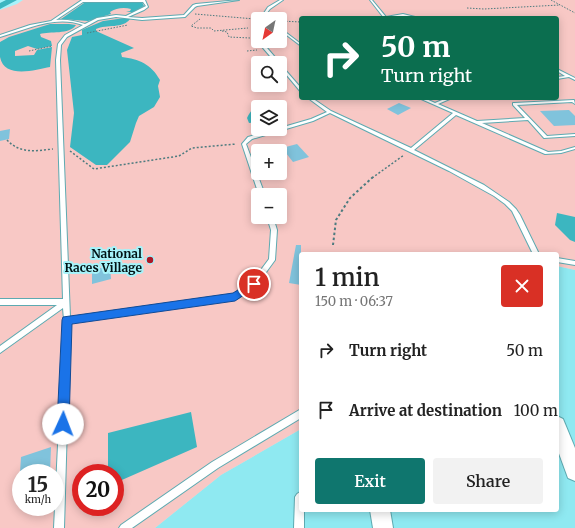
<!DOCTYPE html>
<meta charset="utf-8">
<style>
:root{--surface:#fff;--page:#f2f2f2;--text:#222;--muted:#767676;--accent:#0f766e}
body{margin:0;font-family:Merriweather,serif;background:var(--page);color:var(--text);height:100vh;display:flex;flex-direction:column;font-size:15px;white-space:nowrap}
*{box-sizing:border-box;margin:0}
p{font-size:13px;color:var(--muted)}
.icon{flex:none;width:22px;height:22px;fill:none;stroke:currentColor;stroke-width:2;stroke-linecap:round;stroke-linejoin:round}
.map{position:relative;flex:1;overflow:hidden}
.side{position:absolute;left:299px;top:252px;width:260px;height:260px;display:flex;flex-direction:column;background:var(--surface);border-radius:4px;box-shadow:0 2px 10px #0003}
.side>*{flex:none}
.hud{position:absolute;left:299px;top:16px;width:260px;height:84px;border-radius:4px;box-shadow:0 2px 10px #0003;background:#0b6e4f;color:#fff;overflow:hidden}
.needle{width:26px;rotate:213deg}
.buttons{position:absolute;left:251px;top:12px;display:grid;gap:8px}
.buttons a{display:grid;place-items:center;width:36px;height:36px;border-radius:4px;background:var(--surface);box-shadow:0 2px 10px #0003;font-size:20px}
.speed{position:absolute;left:12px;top:464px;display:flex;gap:8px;font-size:20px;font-weight:700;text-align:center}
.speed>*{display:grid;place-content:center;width:52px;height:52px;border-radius:50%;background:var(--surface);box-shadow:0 2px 10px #0003;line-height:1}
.speed small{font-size:10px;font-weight:400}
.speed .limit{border:6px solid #d22;background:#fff;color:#111}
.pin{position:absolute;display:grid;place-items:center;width:34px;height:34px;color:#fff;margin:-17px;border:2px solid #fff;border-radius:50%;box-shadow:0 1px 4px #0007}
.me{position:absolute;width:44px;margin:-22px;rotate:2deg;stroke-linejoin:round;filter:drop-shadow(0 0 3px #0008)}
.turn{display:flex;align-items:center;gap:14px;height:84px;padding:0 16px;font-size:18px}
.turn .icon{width:52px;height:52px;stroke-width:2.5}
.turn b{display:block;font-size:28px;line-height:34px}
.round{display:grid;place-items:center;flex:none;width:42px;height:42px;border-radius:4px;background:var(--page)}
.headline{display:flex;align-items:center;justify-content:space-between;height:68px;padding:0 16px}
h1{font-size:24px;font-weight:600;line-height:30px}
.cta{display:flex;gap:8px;margin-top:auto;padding:8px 16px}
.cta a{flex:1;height:46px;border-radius:4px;background:var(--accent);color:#fff;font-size:16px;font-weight:600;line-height:46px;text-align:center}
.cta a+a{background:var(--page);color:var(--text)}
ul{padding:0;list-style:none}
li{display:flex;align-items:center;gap:12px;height:60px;padding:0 16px}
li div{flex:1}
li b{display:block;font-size:15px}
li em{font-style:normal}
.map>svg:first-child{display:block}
.built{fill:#8fe9f1}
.green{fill:#f8c8c5;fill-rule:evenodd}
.water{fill:#3cb6c0}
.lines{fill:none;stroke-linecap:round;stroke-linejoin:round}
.river{fill:#3cb6c0;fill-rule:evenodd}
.building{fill:#80c3dc}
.lane-casing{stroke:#5daab1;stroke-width:2}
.street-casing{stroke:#5daab1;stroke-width:2}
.path-far2{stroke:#4d7b7f;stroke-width:1;stroke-dasharray:1.5 1.5;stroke-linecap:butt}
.path-far1{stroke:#4d7b7f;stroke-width:1.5;stroke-dasharray:2 2;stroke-linecap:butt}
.path{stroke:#4d7b7f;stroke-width:2;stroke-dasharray:2.5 2.5;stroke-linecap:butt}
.lane{fill:#fff;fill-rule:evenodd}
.street{fill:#fff;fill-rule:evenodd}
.route{fill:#1a73e8;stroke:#114b97}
.poi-dot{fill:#ac1827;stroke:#a6f3fa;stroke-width:1.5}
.labels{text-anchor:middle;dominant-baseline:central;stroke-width:4;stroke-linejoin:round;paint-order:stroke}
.poi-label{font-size:12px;font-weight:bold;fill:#001214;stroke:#a6f3fa;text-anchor:end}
</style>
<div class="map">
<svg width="575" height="528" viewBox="0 0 575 528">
<rect width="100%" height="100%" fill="#a6f3fa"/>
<path class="built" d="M 557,266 L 575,270 L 575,528 L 155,528 L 221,475 L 301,429 L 301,510 L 557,510 Z"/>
<path class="green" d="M 23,0 L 575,0 L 575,270 L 557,266 L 557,254 L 301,254 L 301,429 L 221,475 L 155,528 L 0,528 L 0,10 L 17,4 ZM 301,18 L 557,18 L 557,98 L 301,98 ZM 258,19 L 280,19 L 280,41 L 258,41 ZM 258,63 L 280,63 L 280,85 L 258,85 ZM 258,107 L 280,107 L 280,129 L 258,129 ZM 258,151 L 280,151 L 280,173 L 258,173 ZM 258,195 L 280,195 L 280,217 L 258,217 ZM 21,473 L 55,473 L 55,507 L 21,507 ZM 81,473 L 115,473 L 115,507 L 81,507 Z"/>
<g class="water">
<path d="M 142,2 L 144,6 L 133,12 L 126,12 L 130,11 L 131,9 C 124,7 116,8 110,12 L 111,14 L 88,21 L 61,19 L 84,3 Z"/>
<path d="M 125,18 L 130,19 C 123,29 107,24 96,29 L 96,31 L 134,48 L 121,53 L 122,57 C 139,59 151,64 160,80 L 158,86 L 160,97 L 154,107 L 139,116 L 136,123 L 130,142 L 107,165 L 96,165 L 70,147 L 74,113 L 67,50 L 72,37 L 82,35 L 82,30 L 84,29 L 103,21 Z"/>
<path d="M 50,24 L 69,24 L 76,25 C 69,35 50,31 40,34 L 41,37 L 51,41 L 52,46 L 37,49 L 28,46 L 15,51 L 15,56 L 34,55 L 37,50 L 52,47 L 50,67 C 35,70 4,79 0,57 C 0,53 0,47 0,42 L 9,37 Z"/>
<path d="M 263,104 L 270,107 L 258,107 L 258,122 L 249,123 L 247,118 C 251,110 254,107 263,104 Z"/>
<path d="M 557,213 L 575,217 L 575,242 L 570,240 L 555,225 Z"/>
<path d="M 191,412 L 197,447 L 115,483 L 115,473 L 108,473 L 108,433 Z"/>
</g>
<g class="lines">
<path class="river" d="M 6,0 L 17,0 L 0,9 L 0,3 Z"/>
</g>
<g class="building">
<path d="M 399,103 L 411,108 L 398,115 L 387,109 Z"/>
<path d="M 569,110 L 575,116 L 575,125 L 554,126 L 540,111 Z"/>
<path d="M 10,129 L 9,139 L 0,141 L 0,131 Z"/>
<path d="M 297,144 L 309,157 L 293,162 L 282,148 Z"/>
<path d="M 296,245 L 301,245 L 301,285 L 289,283 Z"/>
<path d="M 110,266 L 111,279 L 92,284 L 92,270 Z"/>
<path d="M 51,447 L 50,473 L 20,473 L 21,457 Z"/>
</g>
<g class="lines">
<g class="lane-casing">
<g id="lane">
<path d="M 82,0 L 145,0 L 148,7 L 144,10 L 128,17 L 142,18 L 184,15 L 193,5 L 196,4 L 239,0 L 197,6 L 195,7 L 185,17 L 142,20 L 116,17 L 98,20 L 67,37 L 61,45 L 60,60 L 70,317 L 234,294 L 252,282 L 269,259 L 271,230 L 267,217 L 273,217 L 277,230 L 275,260 L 256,286 L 237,299 L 70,322 L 64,528 L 54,528 L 64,320 L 63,308 L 0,353 L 0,346 L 57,305 L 0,305 L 0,299 L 63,299 L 56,60 L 58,44 L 65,35 L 83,25 C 55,15 28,29 0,37 L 0,35 L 30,25 L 51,21 ZM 83,2 L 143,2 L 146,6 L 126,16 L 116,15 L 97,18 L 85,24 C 75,21 67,19 56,20 Z"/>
<path d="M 280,0 L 283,0 L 270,9 L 262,19 L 260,19 L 268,7 Z"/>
<path d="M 370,0 L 372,0 L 386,17 L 403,14 L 419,18 L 403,16 L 391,18 L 384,18 Z"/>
<path d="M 258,25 L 258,27 L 254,32 L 258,38 L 258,41 L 261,41 L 280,63 L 276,63 L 257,41 L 252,32 L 254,27 Z"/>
<path d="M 280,28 L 301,44 L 301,46 L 280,30 Z"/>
<path d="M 280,64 L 301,88 L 301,91 L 300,91 L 280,67 Z"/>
<path d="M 557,69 L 575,78 L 575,80 L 569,77 L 557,79 L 557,77 L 565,76 L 557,71 Z"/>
<path d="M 308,98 L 312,98 L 331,111 L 411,148 L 453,113 L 419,98 L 424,98 L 435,103 L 447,98 L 452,98 L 438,104 L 477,121 L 525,118 L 513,105 L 513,103 L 514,103 L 574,100 L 575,104 L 572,102 L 517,105 L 547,136 L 575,134 L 575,136 L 544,138 L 528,120 L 482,123 L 548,152 L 561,151 L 575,147 L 575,149 L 561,153 L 545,154 L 456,115 L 414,150 L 484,185 L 509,202 L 516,209 L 520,215 L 539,254 L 533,254 L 512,211 L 505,204 L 494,196 L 449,171 L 330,113 L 313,121 L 252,139 L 246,144 L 265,195 L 259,195 L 242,144 L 248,137 L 276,129 L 280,129 L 280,128 L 311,119 L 327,112 Z"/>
<path d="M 557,258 L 575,261 L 575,265 L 557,262 Z"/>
<path d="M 301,409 L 301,418 L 218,468 L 132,528 L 119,528 L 121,525 L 212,462 Z"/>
<path d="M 300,492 L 301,493 L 301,510 L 304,510 L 304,528 L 294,528 L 295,497 L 297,494 Z"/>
</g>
</g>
<g class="street-casing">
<g id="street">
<path d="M 557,416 L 563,419 L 575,448 L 575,481 L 568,478 L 557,448 Z"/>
<path d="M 370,510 L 390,510 L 393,528 L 373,528 Z"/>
</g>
</g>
<g class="path-far2">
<path d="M 551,0 L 575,13"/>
<path d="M 467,8 L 484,9 L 560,5"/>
<path d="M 195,14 L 255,19"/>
<path d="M 200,19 L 191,26 L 197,28 L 211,28 L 214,31 L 248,28"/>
<path d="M 280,21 L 301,22"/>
<path d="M 222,31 L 227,32 L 229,37 L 250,38"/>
<path d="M 87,33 L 128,25"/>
<path d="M 29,51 L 52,46"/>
<path d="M 247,51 L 257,50"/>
</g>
<g class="path-far1">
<path d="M 7,140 C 20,154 36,151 53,149"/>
<path d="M 70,151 L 94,169 L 179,156 L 192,148 L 236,144"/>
<path d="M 372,178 L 404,155"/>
</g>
<path class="path" d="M 333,245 L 336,220 L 350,198 L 373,177"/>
<use href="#lane" class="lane"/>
<use href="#street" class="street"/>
</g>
<path class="route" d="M 254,280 L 257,281 L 259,284 L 257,286 L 235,301 L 72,324 L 69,424 L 67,428 L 63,430 L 59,428 L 57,424 L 62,320 L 63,317 L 233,293 Z"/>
<circle class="poi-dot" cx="150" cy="260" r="4"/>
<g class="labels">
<g class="poi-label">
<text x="142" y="253">National<tspan x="142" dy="14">Races Village</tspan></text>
</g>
</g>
</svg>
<div class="buttons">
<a><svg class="needle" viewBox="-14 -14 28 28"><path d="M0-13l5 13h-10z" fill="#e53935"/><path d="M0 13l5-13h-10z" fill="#767676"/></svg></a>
<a><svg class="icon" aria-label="search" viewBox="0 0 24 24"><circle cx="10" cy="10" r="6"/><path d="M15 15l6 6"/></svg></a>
<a><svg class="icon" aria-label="layers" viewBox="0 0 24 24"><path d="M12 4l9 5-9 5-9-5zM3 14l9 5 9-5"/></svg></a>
<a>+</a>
<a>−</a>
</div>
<div class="speed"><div>15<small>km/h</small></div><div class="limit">20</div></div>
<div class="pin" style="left:254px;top:284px;background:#d93025"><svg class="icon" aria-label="arrive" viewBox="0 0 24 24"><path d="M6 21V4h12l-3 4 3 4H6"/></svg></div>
<svg class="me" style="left:63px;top:424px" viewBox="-20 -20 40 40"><circle r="19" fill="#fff"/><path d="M0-13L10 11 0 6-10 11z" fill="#1a73e8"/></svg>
<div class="hud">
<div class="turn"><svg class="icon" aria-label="right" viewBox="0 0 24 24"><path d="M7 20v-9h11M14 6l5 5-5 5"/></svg><div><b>50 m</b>Turn right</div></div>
</div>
<section class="side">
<div class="headline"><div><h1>1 min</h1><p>150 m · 06:37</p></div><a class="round" style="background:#d93025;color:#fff"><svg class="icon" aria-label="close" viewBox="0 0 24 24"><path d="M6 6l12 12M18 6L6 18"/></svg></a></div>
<ul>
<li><svg class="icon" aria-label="right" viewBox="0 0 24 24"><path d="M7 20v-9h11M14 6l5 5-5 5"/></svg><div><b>Turn right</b></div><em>50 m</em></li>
<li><svg class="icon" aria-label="arrive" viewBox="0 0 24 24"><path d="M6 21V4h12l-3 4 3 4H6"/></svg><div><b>Arrive at destination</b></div><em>100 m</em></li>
</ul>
<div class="cta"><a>Exit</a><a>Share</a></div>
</section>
</div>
